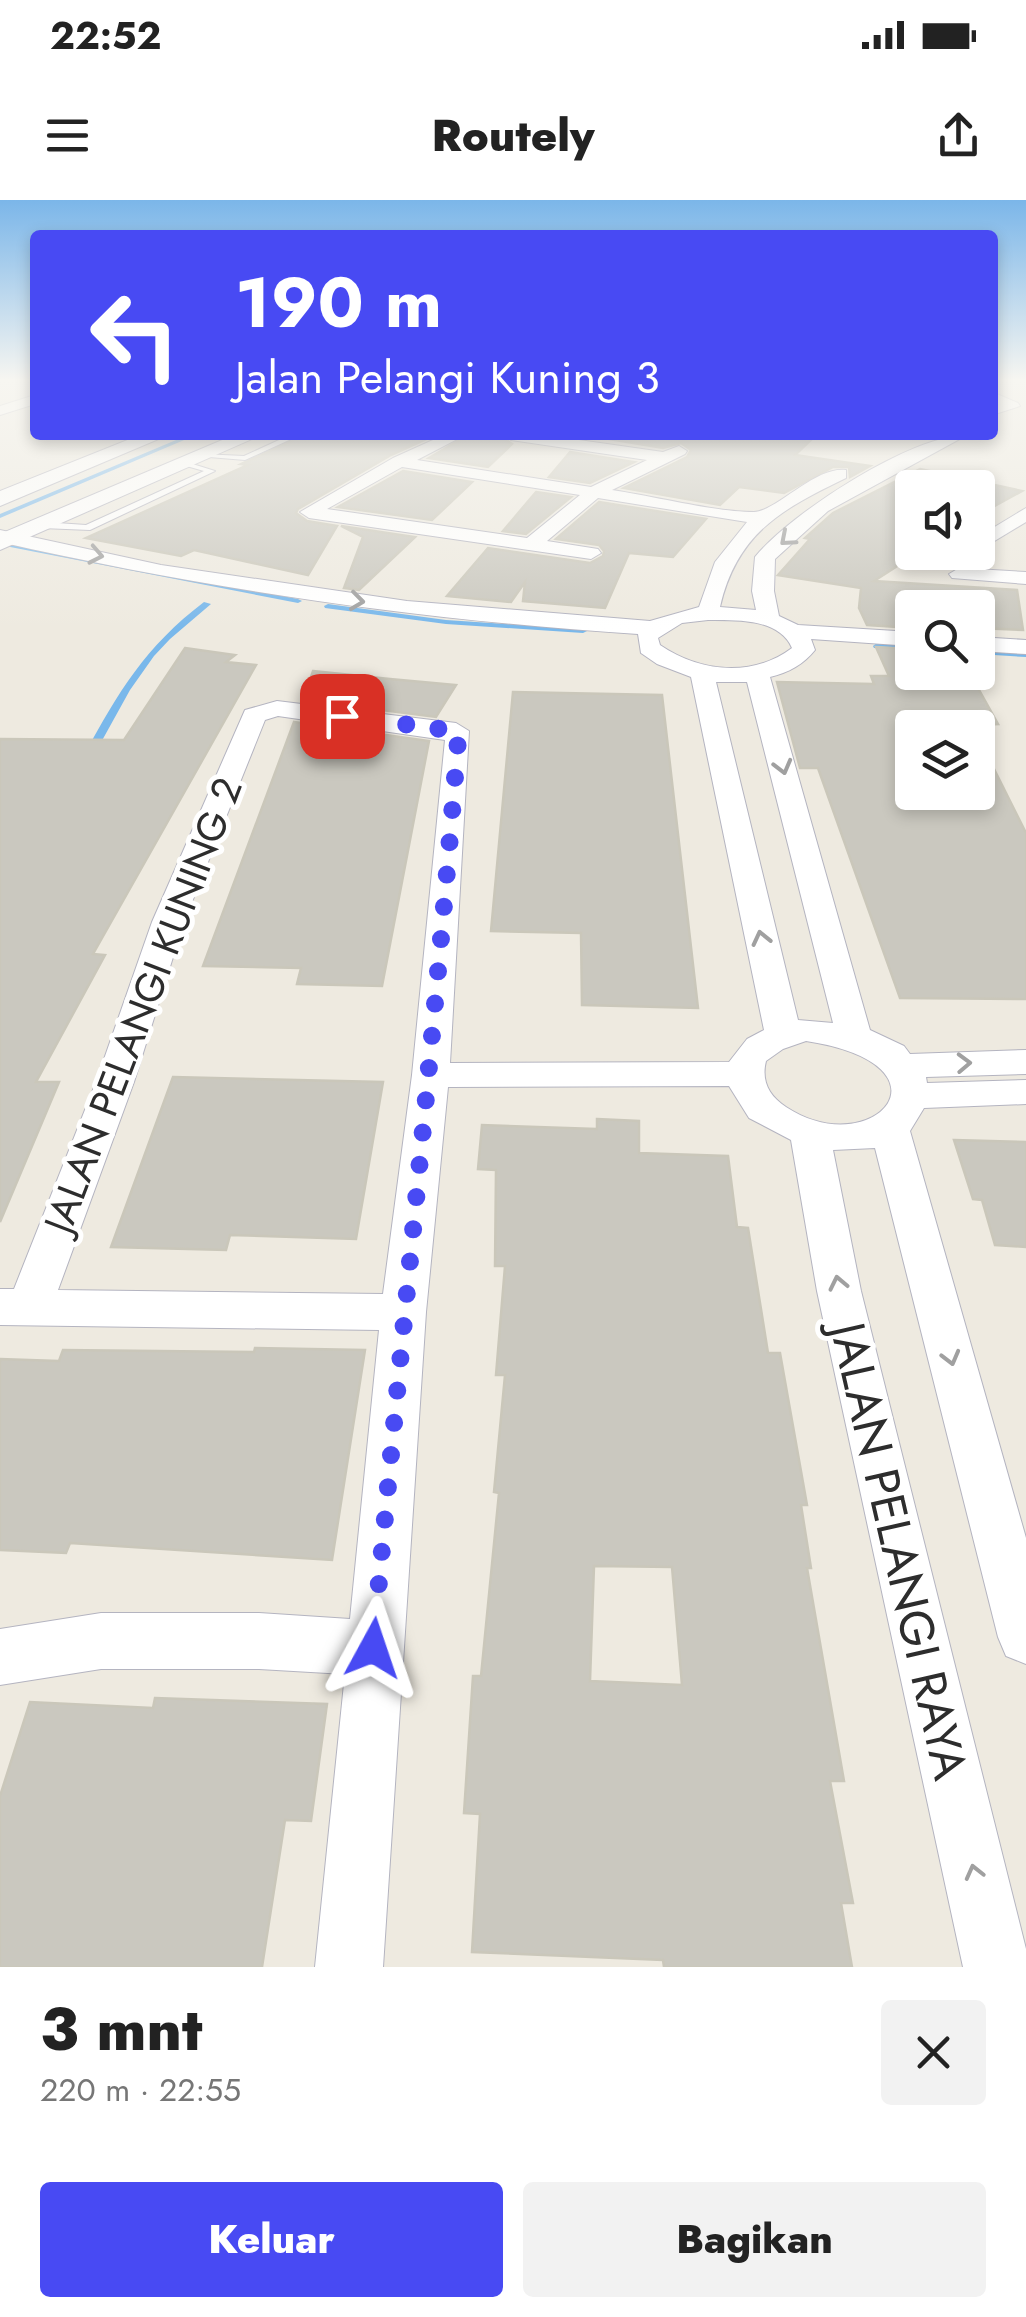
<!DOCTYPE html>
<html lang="id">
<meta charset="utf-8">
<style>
:root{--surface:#fff;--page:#f2f2f2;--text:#222;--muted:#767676;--accent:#484af3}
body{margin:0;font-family:Jost,sans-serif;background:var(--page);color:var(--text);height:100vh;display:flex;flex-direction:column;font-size:38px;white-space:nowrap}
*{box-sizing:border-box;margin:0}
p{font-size:32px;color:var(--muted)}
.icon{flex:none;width:55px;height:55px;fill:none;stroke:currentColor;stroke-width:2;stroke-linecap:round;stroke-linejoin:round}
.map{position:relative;height:1767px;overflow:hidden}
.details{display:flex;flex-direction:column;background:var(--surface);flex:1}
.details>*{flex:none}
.top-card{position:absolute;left:30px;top:30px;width:968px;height:210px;border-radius:10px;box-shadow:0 5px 15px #0003;background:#484af3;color:#fff;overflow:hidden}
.fabs{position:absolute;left:895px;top:270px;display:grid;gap:20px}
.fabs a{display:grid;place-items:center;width:100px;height:100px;border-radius:10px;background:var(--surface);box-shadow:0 5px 15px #0003;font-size:50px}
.pin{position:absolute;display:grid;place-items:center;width:85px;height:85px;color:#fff;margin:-42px;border-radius:20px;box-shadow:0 5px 15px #0006}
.me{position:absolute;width:110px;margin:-55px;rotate:5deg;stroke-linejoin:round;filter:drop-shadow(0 0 8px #0008)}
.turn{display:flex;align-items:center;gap:35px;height:210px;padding:0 40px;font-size:45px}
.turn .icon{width:130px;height:130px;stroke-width:2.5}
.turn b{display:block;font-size:70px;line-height:85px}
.round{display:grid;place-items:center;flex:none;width:105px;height:105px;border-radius:10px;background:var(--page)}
.head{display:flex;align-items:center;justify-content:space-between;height:170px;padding:0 40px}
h1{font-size:60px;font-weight:800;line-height:75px}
.primary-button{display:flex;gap:20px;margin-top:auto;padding:20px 40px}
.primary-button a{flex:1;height:115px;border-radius:10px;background:var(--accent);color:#fff;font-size:40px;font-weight:800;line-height:115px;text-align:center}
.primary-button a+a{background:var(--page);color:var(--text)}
.status{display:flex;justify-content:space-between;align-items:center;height:70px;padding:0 50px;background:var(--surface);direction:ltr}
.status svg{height:28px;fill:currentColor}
header{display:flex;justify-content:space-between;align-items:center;height:130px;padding:0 40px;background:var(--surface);font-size:45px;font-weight:800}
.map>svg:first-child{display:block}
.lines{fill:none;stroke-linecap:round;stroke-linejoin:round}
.stream{fill:#79b8eb;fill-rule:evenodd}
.building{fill:#cac8bf;stroke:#cac7ba;stroke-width:2.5;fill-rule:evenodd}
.service-casing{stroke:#b4b4c0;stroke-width:2}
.minor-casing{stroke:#b4b4c0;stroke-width:2}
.tertiary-casing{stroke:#b4b4c0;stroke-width:2}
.service{fill:#fff;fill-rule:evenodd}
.minor{fill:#fff;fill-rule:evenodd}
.tertiary{fill:#fff;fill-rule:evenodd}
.oneway{stroke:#a0a0a0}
.route{stroke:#484af3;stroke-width:18;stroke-dasharray:0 32.4}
.labels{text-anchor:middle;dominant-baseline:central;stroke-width:10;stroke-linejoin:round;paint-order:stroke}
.street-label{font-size:40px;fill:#2d2d2d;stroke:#fff}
.near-street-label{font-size:48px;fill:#2d2d2d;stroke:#fff}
</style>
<div class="status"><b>22:52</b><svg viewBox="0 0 49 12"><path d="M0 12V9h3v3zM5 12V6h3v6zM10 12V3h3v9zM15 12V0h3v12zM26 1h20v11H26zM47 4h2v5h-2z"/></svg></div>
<header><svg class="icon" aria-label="menu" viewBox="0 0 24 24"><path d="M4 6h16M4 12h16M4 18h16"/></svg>Routely<svg class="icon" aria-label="share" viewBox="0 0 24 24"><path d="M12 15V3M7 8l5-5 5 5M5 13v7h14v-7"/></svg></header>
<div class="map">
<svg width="1026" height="1767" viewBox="0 0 1026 1767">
<rect width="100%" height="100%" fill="#eeeae0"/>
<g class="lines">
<g class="stream">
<path d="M 188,235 L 196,235 L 0,318 L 0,314 Z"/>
<path d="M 0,341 L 298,399 L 302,401 L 298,403 L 0,345 Z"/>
<path d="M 204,402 L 211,404 L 170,439 L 154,456 L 130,490 L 94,555 L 86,557 L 84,555 C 119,491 145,447 204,402 Z"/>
<path d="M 328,404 L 446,420 L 583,429 L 587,431 L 583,433 L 446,424 L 325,408 L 324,406 Z"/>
<path d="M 877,443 L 912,445 L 912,450 L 874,448 L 873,446 Z"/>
<path d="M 978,448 L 1026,451 L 1026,457 L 978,454 Z"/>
</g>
</g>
<g class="building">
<path d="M 304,235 L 435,235 L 391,255 L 298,309 L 296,313 L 307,321 L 337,326 L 308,375 L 194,350 L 181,356 L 86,338 L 248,265 L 241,264 Z"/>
<path d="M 468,235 L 499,235 L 512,244 L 488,267 L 429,258 Z"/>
<path d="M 585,235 L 816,235 L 795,255 L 870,266 L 850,277 L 849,267 L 833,267 L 784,293 L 739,287 L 720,305 L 624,288 L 687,257 L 691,250 L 681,243 L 663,248 Z"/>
<path d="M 570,252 L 634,262 L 590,283 L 549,277 Z"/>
<path d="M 920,269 L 1022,291 L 978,315 L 978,288 L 912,288 L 912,352 L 919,352 L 874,381 L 1017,390 L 1023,430 L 978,428 L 978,408 L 912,408 L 912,428 L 867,425 L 859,408 L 861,388 L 778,375 L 810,339 L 805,338 L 833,313 Z"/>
<path d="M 403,271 L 472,282 L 432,320 L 338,307 Z"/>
<path d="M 536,292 L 571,297 L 526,334 L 503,331 Z"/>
<path d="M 599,302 L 706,319 L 673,357 L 629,353 L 605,408 L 523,401 L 525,382 L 511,402 L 447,396 L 488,348 L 590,363 L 603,356 L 604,351 L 599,345 L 556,339 Z"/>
<path d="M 341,326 L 415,337 L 359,390 L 344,388 L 363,337 Z"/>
<path d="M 876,447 L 912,449 L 912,472 L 969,472 L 998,524 L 912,528 L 912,592 L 978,592 L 978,537 L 1026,633 L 1026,799 L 900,798 L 818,568 L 800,568 L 777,482 L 874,484 L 871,476 L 889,476 Z"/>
<path d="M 185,448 L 235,455 L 226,462 L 256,465 L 93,754 L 105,755 L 36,882 L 59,882 L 0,1022 L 0,539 L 124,540 Z"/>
<path d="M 313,471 L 390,479 L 456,485 L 436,517 L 303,500 Z"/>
<path d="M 513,492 L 662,495 L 698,808 L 582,805 L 581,733 L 491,731 Z"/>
<path d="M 294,522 L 429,541 L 382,786 L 297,784 L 301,768 L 203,766 Z"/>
<path d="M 173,877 L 383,882 L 356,1039 L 230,1035 L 226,1050 L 111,1047 Z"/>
<path d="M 597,919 L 639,921 L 639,953 L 728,956 L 737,1027 L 748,1028 L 768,1153 L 780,1153 L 807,1305 L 801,1305 L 811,1368 L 807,1368 L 844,1581 L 830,1581 L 853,1703 L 841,1703 L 852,1767 L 664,1767 L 663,1760 L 472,1752 L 480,1614 L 464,1613 L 473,1476 L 481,1476 L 499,1293 L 494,1292 L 505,1175 L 496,1175 L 505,1066 L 495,1066 L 496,970 L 478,969 L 482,925 L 597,929 ZM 594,1366 L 672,1367 L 682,1485 L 590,1481 Z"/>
<path d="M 954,940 L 1026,942 L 1026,1047 L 995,1045 L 982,1000 L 973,999 Z"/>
<path d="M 255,1148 L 365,1150 L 332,1360 L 70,1343 L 66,1353 L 0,1350 L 0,1159 L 59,1161 L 63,1150 L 254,1152 Z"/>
<path d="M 155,1498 L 327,1504 L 311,1621 L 285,1620 L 262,1767 L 0,1767 L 0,1596 L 30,1502 L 153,1508 Z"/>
</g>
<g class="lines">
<g class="service-casing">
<g id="service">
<path d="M 290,235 L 300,235 L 245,260 L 197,256 L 201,254 L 244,256 Z"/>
<path d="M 183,261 L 215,271 L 90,330 L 42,328 L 38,325 L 42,322 L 86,325 L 204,271 L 183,265 Z"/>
</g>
</g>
<g class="minor-casing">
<g id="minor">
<path d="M 992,192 L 1018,203 L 1020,206 L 992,215 L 992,206 L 999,205 L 992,202 Z"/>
<path d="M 35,195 L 35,204 L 0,215 L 0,206 Z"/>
<path d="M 444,235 L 465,235 L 417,260 L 591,287 L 647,260 L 511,240 L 503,235 L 544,235 L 663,252 L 679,246 L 687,251 L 685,254 L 612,290 C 653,296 715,312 754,312 C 777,311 815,266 846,270 L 846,278 C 782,309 737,333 720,407 L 756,410 L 752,391 L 755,357 C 791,313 911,235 967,235 L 828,311 L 775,359 L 774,391 L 779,416 L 798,425 L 912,432 L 912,446 L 811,439 L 815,450 C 804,464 788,473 770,477 L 870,830 L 904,846 L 910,854 L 1026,850 L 1026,874 L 926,877 L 927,883 L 1026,880 L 1026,904 L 924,908 L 910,931 L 1026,1338 L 1026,1464 L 1006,1456 L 998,1437 L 875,948 L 833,950 L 861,1091 L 1026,1749 L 1026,1767 L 963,1767 L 817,1091 L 791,940 L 749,918 L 729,886 L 448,887 L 426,1112 L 383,1767 L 315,1767 L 345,1474 L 259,1469 L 101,1469 L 0,1485 L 0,1429 L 101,1413 L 259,1413 L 350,1419 L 379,1130 L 0,1125 L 0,1089 L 14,1089 L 96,882 L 152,722 L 245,510 L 277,501 L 456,523 L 469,531 L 450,863 L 729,862 L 747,839 L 764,830 L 691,477 L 657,464 L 641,453 L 638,434 C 422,420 211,390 0,342 L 0,330 L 161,365 L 407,401 L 650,421 L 699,407 L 715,362 L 747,322 L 598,298 L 547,341 L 598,349 L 601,353 L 591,359 L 309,318 L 300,312 L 393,258 ZM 402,267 L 580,295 L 527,338 L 327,309 ZM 708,420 C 736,420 779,418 792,448 C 752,478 700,472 660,445 L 658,438 L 682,423 ZM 716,482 L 747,482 L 833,823 L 798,820 ZM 278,516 L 445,540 L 412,875 L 383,1094 L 58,1090 L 134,882 L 184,722 L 265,520 ZM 806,841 C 962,865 873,964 786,907 C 769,896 761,881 766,861 L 783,849 Z"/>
<path d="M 1026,308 L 1026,322 L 978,351 L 978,337 Z"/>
<path d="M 959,368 L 1026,372 L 1026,384 L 952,378 L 949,374 Z"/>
<path d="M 978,437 L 1026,440 L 1026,454 L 978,451 Z"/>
</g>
</g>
<g class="tertiary-casing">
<g id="tertiary">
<path d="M 140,235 L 168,235 L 0,306 L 0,291 Z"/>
<path d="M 234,235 L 261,235 L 0,350 L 0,334 Z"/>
</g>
</g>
<use href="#service" class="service"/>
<use href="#minor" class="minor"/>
<use href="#tertiary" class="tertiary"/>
</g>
<defs><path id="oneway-chevron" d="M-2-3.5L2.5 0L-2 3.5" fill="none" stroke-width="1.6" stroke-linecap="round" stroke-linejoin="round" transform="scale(2.5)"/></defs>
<g class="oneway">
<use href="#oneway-chevron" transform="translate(787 339) rotate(139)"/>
<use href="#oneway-chevron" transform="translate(96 355) rotate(11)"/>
<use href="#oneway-chevron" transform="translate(357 401) rotate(7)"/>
<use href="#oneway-chevron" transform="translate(783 567) rotate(75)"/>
<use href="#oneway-chevron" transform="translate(761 738) rotate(-103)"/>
<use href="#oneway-chevron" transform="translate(964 863) rotate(-2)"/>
<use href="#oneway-chevron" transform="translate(838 1083) rotate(-102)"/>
<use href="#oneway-chevron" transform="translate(951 1158) rotate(75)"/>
<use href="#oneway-chevron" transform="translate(974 1672) rotate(-104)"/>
</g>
<linearGradient id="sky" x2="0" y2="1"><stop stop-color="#7bb6e9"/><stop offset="0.42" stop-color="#f7f6f1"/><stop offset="1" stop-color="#f7f6f1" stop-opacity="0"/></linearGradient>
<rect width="1026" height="429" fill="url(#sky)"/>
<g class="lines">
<path class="route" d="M 342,516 L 456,531 L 458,540 C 434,843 400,1145 373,1448"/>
</g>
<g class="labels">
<g class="street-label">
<text transform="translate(143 805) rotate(-69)">JALAN PELANGI KUNING 2</text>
</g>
<g class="near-street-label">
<text transform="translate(899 1351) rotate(77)">JALAN PELANGI RAYA</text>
</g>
</g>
</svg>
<div class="fabs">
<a><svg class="icon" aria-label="sound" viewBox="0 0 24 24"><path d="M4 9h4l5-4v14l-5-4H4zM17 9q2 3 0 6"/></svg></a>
<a><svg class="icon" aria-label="search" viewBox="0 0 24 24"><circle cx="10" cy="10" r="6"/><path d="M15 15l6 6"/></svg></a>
<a><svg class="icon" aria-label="layers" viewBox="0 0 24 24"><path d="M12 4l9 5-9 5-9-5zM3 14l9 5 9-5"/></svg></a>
</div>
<div class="pin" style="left:342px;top:516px;background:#d93025"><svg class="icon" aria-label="arrive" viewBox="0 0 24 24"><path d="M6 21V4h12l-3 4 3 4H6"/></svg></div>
<svg class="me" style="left:373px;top:1448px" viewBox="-20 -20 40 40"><path d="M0-17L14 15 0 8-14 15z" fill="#484af3" stroke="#fff" stroke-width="4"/></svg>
<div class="top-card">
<div class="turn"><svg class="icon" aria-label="left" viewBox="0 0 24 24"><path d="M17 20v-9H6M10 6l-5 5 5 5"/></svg><div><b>190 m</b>Jalan Pelangi Kuning 3</div></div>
</div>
</div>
<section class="details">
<div class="head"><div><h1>3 mnt</h1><p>220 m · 22:55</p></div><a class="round"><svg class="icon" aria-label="close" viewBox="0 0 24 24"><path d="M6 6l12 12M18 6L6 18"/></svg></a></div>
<div class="primary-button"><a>Keluar</a><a>Bagikan</a></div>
</section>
